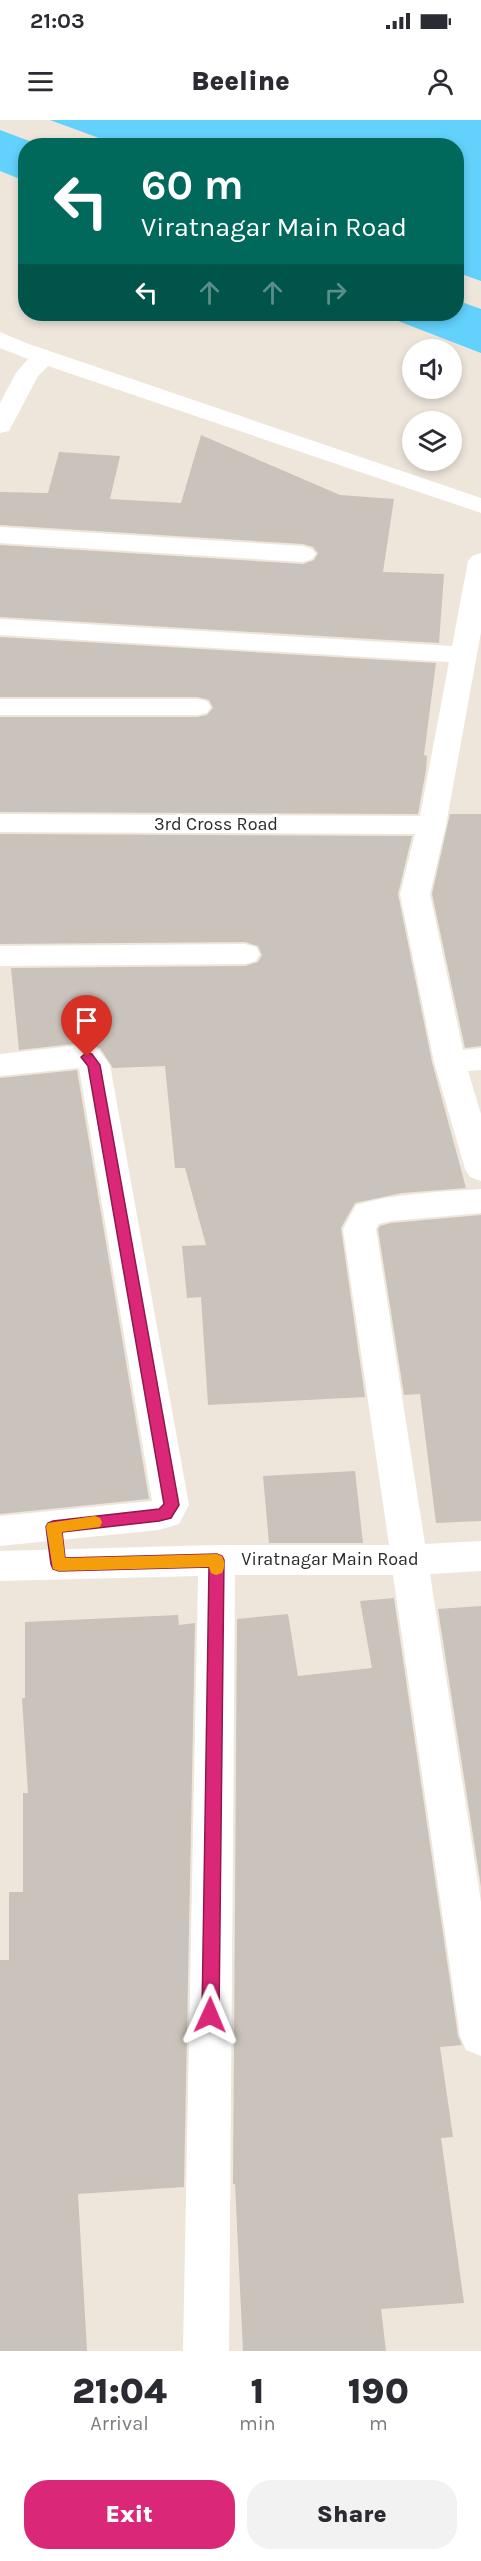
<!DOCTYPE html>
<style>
:root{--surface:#fff;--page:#f2f2f3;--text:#2b2b33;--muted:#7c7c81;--accent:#db2777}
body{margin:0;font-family:Karla,sans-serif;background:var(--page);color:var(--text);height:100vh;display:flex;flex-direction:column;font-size:22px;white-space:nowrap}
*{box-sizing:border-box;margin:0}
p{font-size:20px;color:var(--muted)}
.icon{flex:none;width:33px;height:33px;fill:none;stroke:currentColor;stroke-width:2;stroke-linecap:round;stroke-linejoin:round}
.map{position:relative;height:2231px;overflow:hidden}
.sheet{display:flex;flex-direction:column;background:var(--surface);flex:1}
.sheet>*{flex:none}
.hud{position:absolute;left:18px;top:18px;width:446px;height:183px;border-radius:24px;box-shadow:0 3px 9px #0003;background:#00695c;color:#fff;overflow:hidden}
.tools{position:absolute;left:402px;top:219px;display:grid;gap:12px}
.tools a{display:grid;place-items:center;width:60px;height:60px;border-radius:50%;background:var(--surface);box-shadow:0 3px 9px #0003;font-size:30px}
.pin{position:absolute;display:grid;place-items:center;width:51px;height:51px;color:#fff;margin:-62px -26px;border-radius:50% 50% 50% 0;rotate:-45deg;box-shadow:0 0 6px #0007}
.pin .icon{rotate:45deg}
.me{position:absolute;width:66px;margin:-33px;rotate:1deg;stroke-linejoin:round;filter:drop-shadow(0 0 4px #0008)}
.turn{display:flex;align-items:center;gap:21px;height:126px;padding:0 24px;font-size:27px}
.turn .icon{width:78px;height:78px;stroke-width:2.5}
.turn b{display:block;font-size:42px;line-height:51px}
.lanes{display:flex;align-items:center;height:57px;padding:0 24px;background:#0003;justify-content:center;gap:30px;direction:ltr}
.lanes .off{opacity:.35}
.eta{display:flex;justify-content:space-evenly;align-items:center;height:102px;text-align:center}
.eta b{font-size:36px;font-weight:800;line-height:42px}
.cta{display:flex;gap:12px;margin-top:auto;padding:12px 24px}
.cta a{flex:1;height:69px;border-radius:24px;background:var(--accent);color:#fff;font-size:24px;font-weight:800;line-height:69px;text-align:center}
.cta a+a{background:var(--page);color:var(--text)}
.status{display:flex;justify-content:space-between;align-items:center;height:42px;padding:0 30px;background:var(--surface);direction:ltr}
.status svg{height:16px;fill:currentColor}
header{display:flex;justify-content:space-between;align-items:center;height:78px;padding:0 24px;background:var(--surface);font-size:27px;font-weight:800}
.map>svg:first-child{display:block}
.water{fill:#62d1fc}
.building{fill:#c9c3bb}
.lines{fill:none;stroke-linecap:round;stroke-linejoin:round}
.minor{fill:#fff;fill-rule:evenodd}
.route{fill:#db2777;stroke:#8e194d;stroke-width:1.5}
.slow{fill:#f59e0b}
.labels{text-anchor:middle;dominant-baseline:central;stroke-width:6;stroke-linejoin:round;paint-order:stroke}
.street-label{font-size:18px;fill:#2a2a2a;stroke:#fff}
</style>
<div class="status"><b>21:03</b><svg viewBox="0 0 49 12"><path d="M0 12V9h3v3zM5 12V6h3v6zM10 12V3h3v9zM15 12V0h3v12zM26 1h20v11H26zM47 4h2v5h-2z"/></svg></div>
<header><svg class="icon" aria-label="menu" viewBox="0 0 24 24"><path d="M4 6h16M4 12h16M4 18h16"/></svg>Beeline<svg class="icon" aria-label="person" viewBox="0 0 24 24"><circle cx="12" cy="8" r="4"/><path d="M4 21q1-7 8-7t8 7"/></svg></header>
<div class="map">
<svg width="481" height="2231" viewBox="0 0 481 2231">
<rect width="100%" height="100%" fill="#eee6db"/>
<g class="water">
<path d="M 50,0 L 481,0 L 481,161 L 456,152 L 456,26 L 118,25 Z"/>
<path d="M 0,10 L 40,25 L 26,26 L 25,61 L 0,51 Z"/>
<path d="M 456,180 L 481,189 L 481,233 L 380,194 L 456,194 Z"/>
</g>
<g class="building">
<path d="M 201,315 L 340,375 L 394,379 L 383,452 L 444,454 L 439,523 L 0,497 L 0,425 L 303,444 L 314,440 L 318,433 L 313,427 L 303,424 L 0,405 L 0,372 L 48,373 L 59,332 L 120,336 L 110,379 L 181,383 Z"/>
<path d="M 0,517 L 436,543 L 424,635 L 427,636 L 426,650 L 418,694 L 0,692 L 0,597 L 197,597 L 207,595 L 213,588 L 209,580 L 197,577 L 0,577 Z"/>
<path d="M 450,694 L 481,694 L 481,926 L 465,928 L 432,774 Z"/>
<path d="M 0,714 L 412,716 L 398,774 L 432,942 L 466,1068 L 402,1073 L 355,1083 L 341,1108 L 365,1277 L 208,1285 L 201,1177 L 187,1178 L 182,1126 L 206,1125 L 185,1048 L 175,1048 L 165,946 L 113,948 L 100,928 L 82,923 L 19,930 L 11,848 L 245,846 L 258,842 L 262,835 L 258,826 L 245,822 L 0,824 Z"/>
<path d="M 77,950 L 149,1379 L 0,1394 L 0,958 Z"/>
<path d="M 481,1095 L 481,1401 L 436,1403 L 420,1274 L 404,1275 L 378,1109 L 380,1106 L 391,1103 Z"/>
<path d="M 355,1351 L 363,1423 L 269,1423 L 263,1356 Z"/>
<path d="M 394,1478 L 458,1916 L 462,1925 L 440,1927 L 453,2017 L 441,2018 L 464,2183 L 381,2189 L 386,2231 L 243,2231 L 235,2064 L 233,2064 L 237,1499 L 288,1494 L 298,1556 L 372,1548 L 360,1481 Z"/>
<path d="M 481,1486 L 481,1767 L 438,1489 Z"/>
<path d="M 178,1495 L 179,1505 L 195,1503 L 184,2067 L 78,2074 L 87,2231 L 0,2231 L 0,1840 L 9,1840 L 9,1772 L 23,1772 L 23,1673 L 28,1673 L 22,1578 L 25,1578 L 25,1502 Z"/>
</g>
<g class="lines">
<g class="minor">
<path d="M 0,212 L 26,223 L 481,378 L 481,393 L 48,246 L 38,256 L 9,311 L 0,313 L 0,283 L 16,253 L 28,239 L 0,228 Z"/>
<path d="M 0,407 L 303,426 L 312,429 L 316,434 L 312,439 L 303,442 L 0,423 Z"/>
<path d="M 481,433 L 481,512 L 446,705 L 430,774 L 463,930 L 481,928 L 481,950 L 468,951 L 481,994 L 481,1061 L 470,1057 L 465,1049 L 434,942 L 400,774 L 415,714 L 0,712 L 0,694 L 420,696 L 449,542 L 0,515 L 0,499 L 452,526 L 468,441 L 472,436 Z"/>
<path d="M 0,579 L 197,579 L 207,581 L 211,587 L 207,593 L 197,595 L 0,595 Z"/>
<path d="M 245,824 L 256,827 L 260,834 L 256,841 L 245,844 L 0,846 L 0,826 Z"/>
<path d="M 81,925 L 98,929 L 110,945 L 189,1385 L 179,1404 L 159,1410 L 0,1426 L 0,1396 L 152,1381 L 79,948 L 0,956 L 0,934 Z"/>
<path d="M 481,1069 L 481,1093 L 391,1101 L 379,1104 L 376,1109 L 425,1424 L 481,1421 L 481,1451 L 430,1454 L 481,1782 L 481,1936 L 466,1930 L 460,1916 L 393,1455 L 235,1455 L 229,2231 L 183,2231 L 198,1456 L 0,1461 L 0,1431 L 217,1425 L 389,1425 L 343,1109 L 356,1085 C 396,1073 439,1072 481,1069 Z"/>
</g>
</g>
<path class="route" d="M 87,932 L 92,934 L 100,945 L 179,1385 L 171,1398 L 159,1401 L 62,1412 L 65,1438 L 217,1434 L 222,1436 L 224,1440 L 219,1895 L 217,1901 L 210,1904 L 204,1901 L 202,1895 L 209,1447 L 59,1451 L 53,1449 L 51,1444 L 46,1407 L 48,1403 L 53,1401 L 159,1389 L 164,1384 L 88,946 L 81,937 Z"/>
<path class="slow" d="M 95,1396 L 100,1398 L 102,1402 L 100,1407 L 62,1412 L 65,1438 L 217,1434 L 222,1436 C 225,1442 225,1447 222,1453 L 216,1455 L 211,1453 L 209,1447 L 59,1451 L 53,1449 L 46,1407 L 48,1403 Z"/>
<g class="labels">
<g class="street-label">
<text x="216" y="704">3rd Cross Road</text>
<text x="330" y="1439">Viratnagar Main Road</text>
</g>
</g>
</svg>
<div class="tools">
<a><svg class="icon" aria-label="sound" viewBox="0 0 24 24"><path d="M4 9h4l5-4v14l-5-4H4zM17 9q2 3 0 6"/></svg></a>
<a><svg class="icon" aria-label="layers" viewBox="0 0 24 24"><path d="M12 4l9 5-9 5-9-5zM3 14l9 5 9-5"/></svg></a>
</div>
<div class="pin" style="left:87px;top:937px;background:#d93025"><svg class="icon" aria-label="arrive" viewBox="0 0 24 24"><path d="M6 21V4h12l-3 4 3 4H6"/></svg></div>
<svg class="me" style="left:210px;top:1895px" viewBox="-20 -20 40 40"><path d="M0-17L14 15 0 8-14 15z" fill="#db2777" stroke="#fff" stroke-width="4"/></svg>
<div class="hud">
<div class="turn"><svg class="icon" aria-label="left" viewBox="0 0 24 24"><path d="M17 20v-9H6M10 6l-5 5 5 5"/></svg><div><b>60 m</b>Viratnagar Main Road</div></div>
<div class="lanes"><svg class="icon" aria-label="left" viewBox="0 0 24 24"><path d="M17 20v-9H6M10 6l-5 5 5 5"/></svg><svg class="icon off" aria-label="ahead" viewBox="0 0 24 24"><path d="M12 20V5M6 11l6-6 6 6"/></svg><svg class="icon off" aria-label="ahead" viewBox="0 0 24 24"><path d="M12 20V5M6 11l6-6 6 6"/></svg><svg class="icon off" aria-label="right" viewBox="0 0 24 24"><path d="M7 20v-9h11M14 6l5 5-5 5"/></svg></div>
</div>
</div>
<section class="sheet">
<div class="eta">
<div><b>21:04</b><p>Arrival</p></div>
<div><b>1</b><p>min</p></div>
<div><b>190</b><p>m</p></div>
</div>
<div class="cta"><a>Exit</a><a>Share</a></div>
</section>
